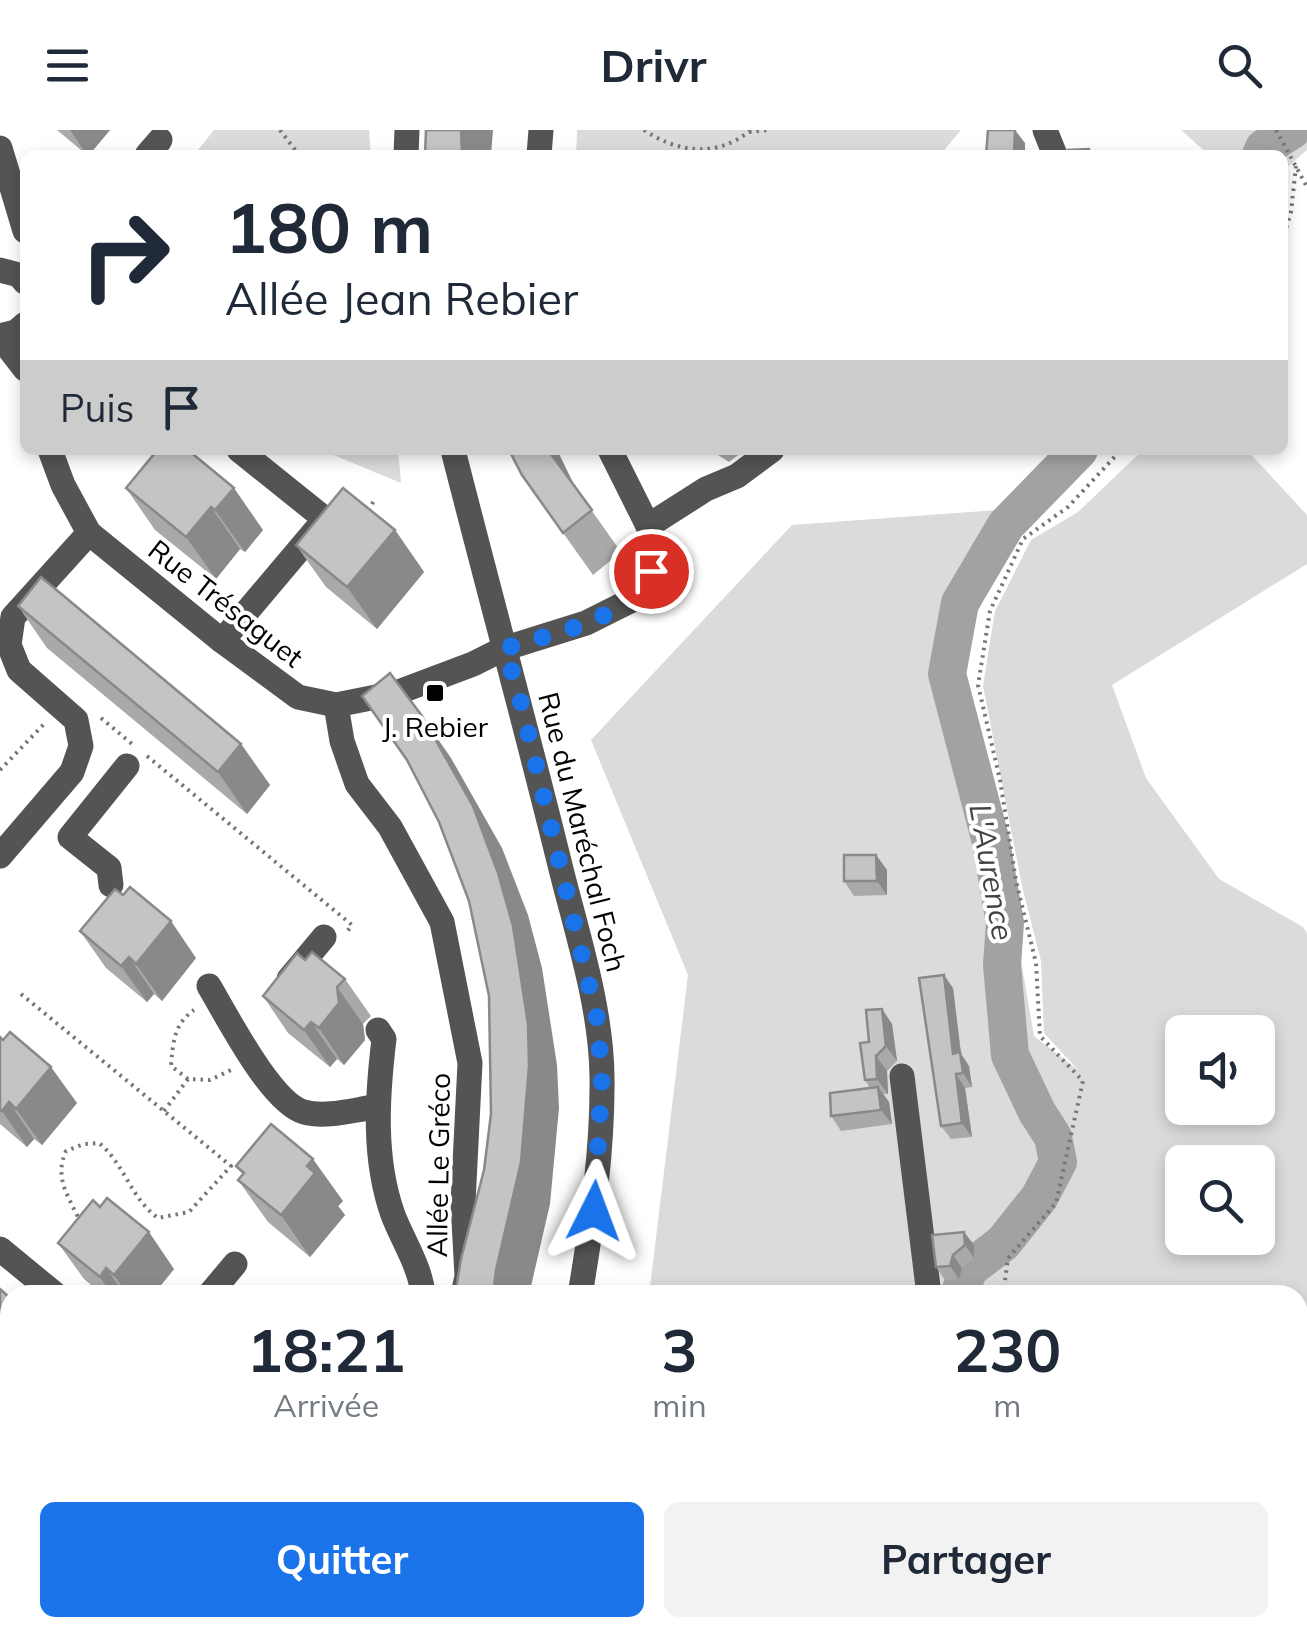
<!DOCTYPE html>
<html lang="fr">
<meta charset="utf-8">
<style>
:root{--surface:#fff;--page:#f2f2f3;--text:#1f2937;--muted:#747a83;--accent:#1a73e8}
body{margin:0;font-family:Mulish,sans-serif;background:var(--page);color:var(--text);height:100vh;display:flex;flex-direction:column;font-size:38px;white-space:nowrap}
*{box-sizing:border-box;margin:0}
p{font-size:32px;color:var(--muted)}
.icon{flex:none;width:55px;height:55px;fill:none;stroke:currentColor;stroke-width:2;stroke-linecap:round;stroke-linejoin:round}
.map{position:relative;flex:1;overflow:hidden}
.sheet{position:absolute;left:0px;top:1155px;width:1308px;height:352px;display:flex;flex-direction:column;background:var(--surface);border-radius:30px 30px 0 0;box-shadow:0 5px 15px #0003}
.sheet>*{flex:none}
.guide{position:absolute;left:20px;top:20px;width:1268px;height:305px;border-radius:15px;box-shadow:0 5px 15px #0003;background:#fff;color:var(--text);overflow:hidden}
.fabs{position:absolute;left:1165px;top:885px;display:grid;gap:20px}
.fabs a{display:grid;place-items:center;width:110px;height:110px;border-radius:15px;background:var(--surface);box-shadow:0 5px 15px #0003;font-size:50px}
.pin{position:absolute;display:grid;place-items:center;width:85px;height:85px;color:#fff;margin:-42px;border:5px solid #fff;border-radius:50%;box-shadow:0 2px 10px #0007}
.me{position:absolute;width:110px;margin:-55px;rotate:3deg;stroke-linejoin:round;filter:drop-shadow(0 0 8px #0008)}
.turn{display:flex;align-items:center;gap:35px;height:210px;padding:0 40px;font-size:45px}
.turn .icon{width:130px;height:130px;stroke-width:2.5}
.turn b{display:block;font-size:70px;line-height:85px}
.then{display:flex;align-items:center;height:95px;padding:0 40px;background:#0003;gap:20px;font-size:38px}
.eta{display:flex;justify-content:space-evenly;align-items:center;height:170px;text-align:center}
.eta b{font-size:60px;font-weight:700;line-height:70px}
.button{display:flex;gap:20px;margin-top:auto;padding:20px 40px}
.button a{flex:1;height:115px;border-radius:15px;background:var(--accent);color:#fff;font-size:40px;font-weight:700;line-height:115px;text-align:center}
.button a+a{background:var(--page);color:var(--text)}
header{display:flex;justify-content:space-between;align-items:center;height:130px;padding:0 40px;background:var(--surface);font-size:45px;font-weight:700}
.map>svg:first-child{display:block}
.green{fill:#dbdbdb;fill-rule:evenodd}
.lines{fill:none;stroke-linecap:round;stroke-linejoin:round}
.river{stroke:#a2a2a2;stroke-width:38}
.path{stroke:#767676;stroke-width:4;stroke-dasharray:2.5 5;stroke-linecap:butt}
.minor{stroke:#545454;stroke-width:25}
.wall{fill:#a9a9a9}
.shaded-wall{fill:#898989}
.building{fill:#c4c4c4;stroke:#898989;stroke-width:2.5}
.route{stroke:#1a73e8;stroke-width:18;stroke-dasharray:0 32.4}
.poi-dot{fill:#000;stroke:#fff;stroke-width:4}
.labels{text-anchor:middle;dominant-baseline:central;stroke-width:8;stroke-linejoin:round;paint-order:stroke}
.street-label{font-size:28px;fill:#000;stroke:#fff}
.poi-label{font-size:28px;fill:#000;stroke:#fff}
.water-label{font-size:30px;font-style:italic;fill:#434343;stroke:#fff}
</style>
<header><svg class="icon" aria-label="menu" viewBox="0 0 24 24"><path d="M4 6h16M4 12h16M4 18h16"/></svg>Drivr<svg class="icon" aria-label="search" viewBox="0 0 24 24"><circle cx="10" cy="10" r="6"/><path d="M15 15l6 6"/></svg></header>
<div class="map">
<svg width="1307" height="1507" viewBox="0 0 1307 1507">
<rect width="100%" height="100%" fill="#fff"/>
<g class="green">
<path d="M 214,0 L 369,0 L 371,25 L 194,25 Z"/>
<path d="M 577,0 L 961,0 L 940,25 L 576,25 Z"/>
<path d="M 1181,0 L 1307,0 L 1307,20 L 1283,41 L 1282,25 L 1209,25 Z"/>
<path d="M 322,320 L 398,320 L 401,353 L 324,321 Z"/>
<path d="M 1143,320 L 1247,320 L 1307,385 L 1307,434 L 1112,555 L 1146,648 L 1219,749 L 1303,797 L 1307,803 L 1307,1470 L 1298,1472 L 1298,1165 L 649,1165 L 688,845 L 591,610 L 792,395 L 1026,378 L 970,498 L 963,555 L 1013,784 L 1034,906 L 1078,940 L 1044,903 L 1041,831 L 1022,756 L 983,556 L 995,481 L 1031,410 L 1078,382 ZM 1182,902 L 1258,902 L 1258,978 L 1182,978 ZM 1182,1032 L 1258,1032 L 1258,1108 L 1182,1108 Z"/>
<path d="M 689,1498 L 1168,1498 L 1166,1507 L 690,1507 Z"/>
</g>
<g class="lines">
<g class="river">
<path d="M 1261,25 L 1264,18 L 1292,0"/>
<path d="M 959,1165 L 969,1139 L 1003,1113 L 1039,1068 L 1058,1032 L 1053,1007 L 1037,982 L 1010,925 L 1002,835 L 1005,793 L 991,712 L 947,544 L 960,473 L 1006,395 L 1079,320"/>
<path d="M 1030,1498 L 1031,1507"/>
</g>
<g class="path">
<path d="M 280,0 L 299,25"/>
<path d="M 644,0 C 678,23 717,28 751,0"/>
<path d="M 1276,0 L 1307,57"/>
<path d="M 749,2 L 769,0"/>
<path d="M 1282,112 L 1291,82 L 1296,36"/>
<path d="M 369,381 L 375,368"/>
<path d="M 101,588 L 132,614"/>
<path d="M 147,626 L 352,795 L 346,803"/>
<path d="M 0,640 L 45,593"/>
<path d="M 21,864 L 231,1036 L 189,1082 L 158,1088 C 131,1069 124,1033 99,1013 L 84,1014 L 66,1021 C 54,1047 68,1066 79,1089"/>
<path d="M 188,949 L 171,936 C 173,912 174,894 194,880"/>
<path d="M 164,981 L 188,949 L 210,950 L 231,940"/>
<path d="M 1003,1165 L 1008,1128 L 1056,1073 L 1083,951 L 1040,906 L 1036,833 L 1016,751 L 1000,650 L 978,555 L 990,481 L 1023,409 L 1068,377 L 1121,320"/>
<path d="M 749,1498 L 762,1507"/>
<path d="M 1211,1498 L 1216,1507"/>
</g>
<g class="minor">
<path d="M 1045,0 L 1055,25"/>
<path d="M 0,18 L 25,101"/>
<path d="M 147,25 L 160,10"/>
<path d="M 406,25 L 407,0"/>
<path d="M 539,25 L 541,0"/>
<path d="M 0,140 L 19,145 L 25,152"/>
<path d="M 0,206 L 16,202 L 25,194"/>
<path d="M 0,207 L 25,239"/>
<path d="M 50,320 L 63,355 L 89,403 L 222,511 L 298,567 L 336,575 L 396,563 L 473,534 L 503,519 L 586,493 L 630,471 L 651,441 L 655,424 L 648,396 L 610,320"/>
<path d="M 453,320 C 488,458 525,593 559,731 C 576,801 601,874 602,946 C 603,1020 592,1093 580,1165"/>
<path d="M 648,396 L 706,359 L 737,346 L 772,320"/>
<path d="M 222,511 L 325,389 L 239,320"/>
<path d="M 336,575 L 342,611 L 357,654 L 390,697 L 442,792 L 470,933 L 463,1073 L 467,1146 L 463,1165"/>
<path d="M 0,726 L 72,642 L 81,616 L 76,590 L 19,540 L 9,515 L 13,487 L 89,403"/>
<path d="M 111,755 L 109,738 L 70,707 L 127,636"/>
<path d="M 289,849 L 324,807"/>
<path d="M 209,856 C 227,886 271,973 304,982 C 326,988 353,980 375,977"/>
<path d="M 378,900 L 384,909 C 377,967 373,1029 393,1085 C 403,1111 421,1138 423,1165"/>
<path d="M 902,946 L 929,1165"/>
<path d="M 0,1119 L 56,1165"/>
<path d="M 209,1165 L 235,1134"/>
<path d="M 350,1498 L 361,1507"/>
<path d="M 478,1498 L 481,1507"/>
<path d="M 589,1498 L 591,1507"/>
<path d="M 971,1498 L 972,1507"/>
</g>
</g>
<g class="wall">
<path d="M 57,0 L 110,0 L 89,25 L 87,25 Z"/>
<path d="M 150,320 L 263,400 L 245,422 L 240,419 L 216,449 L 155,400 L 126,358 L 153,325 Z"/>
<path d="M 557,320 L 575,357 L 621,422 L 593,445 L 522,345 Z"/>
<path d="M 714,320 L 745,320 L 729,332 L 718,325 Z"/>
<path d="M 395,400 L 424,442 L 377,499 L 326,457 L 296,415 Z"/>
<path d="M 18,476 L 241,614 L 270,655 L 247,684 L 47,518 Z"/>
<path d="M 876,725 L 887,740 L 887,765 L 854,766 L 844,751 Z"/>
<path d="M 80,801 L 196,828 L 162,871 L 154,864 L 147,872 L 106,838 Z"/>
<path d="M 305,830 L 345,849 L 371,886 L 363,894 L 365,910 L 344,935 L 337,929 L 330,937 L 288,903 L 263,866 Z"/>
<path d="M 953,858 L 961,924 L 969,936 L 972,957 L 965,958 L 972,1007 L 951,1009 L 941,996 Z"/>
<path d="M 882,879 L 892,894 L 897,931 L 887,941 L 888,964 L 883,964 L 889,972 L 892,994 L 841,1001 L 831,986 L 870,958 L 865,950 L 869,912 Z"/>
<path d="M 0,907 L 77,973 L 42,1015 L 34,1009 L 27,1017 L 0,994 Z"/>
<path d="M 236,1036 L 343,1071 L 338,1076 L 345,1085 L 310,1127 L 268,1092 L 238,1050 L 243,1045 Z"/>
<path d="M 964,1102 L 974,1115 L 974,1128 L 962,1138 L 959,1149 L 945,1150 L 936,1137 Z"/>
<path d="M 58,1113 L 174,1139 L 153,1165 L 103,1165 L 84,1149 Z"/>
<path d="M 0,1159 L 10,1168 L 10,1233 L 0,1224 Z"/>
<path d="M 0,1467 L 10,1468 L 10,1498 L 39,1498 L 38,1504 L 0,1499 Z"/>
</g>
<g class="shaded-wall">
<path d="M 70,0 L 110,0 L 89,25 L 87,25 Z"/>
<path d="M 461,0 L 493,0 L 491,25 L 462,25 Z"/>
<path d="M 1015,0 L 1025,13 L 1025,25 L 1014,25 Z"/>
<path d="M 548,320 L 557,320 L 578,363 Z"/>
<path d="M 234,358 L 263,400 L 245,422 L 215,380 Z"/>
<path d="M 211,377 L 240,419 L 216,449 L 186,407 Z"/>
<path d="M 395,400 L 424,442 L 377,499 L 347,457 Z"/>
<path d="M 422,586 L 451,628 L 502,718 L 528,785 L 542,838 L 557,935 L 559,978 L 550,1074 L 529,1165 L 493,1165 L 529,936 Z"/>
<path d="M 241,614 L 270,655 L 247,684 L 218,642 Z"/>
<path d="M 876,725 L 887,740 L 887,765 L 877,751 Z"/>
<path d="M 171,791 L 196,828 L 162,871 L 136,834 Z"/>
<path d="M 129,827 L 154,864 L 147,872 L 121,836 Z"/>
<path d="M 944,845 L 953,858 L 961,924 L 969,936 L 972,957 L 963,943 L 953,924 Z"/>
<path d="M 337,857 L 363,894 L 365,910 L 344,935 L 319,898 Z"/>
<path d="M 882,879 L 892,894 L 897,931 L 886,916 Z"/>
<path d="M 311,892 L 337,929 L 330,937 L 304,900 Z"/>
<path d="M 876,926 L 887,941 L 888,964 L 877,949 Z"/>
<path d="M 51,937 L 77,973 L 42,1015 L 16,979 Z"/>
<path d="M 956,944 L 965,958 L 972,1007 L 962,993 Z"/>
<path d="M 878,957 L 889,972 L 892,994 L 881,980 Z"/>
<path d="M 9,972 L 34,1009 L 27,1017 L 2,981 Z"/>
<path d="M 313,1029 L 343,1071 L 338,1076 L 345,1085 L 310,1127 L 281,1085 L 307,1036 Z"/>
<path d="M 149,1102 L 174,1139 L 153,1165 L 128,1165 L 114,1145 Z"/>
<path d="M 964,1102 L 974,1115 L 974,1128 L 965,1115 Z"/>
<path d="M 953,1125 L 962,1138 L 959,1149 L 950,1136 Z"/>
<path d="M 106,1138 L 125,1165 L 112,1165 L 100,1147 Z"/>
<path d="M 10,1180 L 10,1225 L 0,1211 L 0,1192 Z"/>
<path d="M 647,1498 L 672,1498 L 673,1507 L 647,1507 Z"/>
</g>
<g class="building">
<path d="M 426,0 L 461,0 L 462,25 L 425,25 Z"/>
<path d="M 988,0 L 1015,0 L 1014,25 L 986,25 Z"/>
<path d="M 1089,19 L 1090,23 L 1118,22 L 1118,25 L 1068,25 L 1068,20 Z"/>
<path d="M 150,320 L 188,320 L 234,358 L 215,380 L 211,377 L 186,407 L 126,358 L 154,324 Z"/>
<path d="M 509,320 L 548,320 L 592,380 L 563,403 L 522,345 Z"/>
<path d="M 343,358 L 395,400 L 347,457 L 296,415 Z"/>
<path d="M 41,447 L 241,614 L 218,642 L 18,476 Z"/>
<path d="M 390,543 L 422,586 L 473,676 L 498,743 L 513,796 L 528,894 L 529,936 L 521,1032 L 496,1140 L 493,1165 L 455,1165 L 461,1129 L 484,1040 L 491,984 L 489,866 L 469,771 L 439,692 L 407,630 L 362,566 Z"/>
<path d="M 844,725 L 876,725 L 877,751 L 844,751 Z"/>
<path d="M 130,757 L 171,791 L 136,834 L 129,827 L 121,836 L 80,801 L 115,759 L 123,765 Z"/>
<path d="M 312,822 L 345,849 L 337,857 L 339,873 L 319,898 L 311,892 L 304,900 L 263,866 L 297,823 L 305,830 Z"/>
<path d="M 944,845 L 953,924 L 960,922 L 963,943 L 956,944 L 962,993 L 941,996 L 919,848 Z"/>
<path d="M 882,879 L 886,916 L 876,926 L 877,949 L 865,950 L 860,913 L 869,912 L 866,880 Z"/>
<path d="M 10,902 L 51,937 L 16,979 L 9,972 L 2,981 L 0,979 L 0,907 L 3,910 Z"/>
<path d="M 878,957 L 881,980 L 831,986 L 830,963 Z"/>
<path d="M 271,994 L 313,1029 L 307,1036 L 315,1043 L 281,1085 L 238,1050 L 244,1043 L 236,1036 Z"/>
<path d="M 107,1068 L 149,1102 L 114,1145 L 106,1138 L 100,1147 L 58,1113 L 93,1070 L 100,1077 Z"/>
<path d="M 964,1102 L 965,1115 L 953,1125 L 950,1136 L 936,1137 L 932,1105 Z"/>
<path d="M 0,1159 L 10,1168 L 10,1180 L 0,1192 Z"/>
<path d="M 10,1279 L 10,1302 L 0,1294 L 0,1291 Z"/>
<path d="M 0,1467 L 10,1468 L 10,1487 L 0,1486 Z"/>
<path d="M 611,1498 L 647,1498 L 647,1507 L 612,1507 Z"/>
</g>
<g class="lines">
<path class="route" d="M 594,1081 L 602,947 L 597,888 L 516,552 L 503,519 C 556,501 623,494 651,441"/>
</g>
<rect class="poi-dot" x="425" y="553" width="20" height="20" rx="5"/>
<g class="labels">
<g class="street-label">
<text transform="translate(226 473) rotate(38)">Rue Trésaguet</text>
<text transform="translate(583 702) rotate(76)">Rue du Maréchal Foch</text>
<text transform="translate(438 1035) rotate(-89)">Allée Le Gréco</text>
</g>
<g class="poi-label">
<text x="435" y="596">J. Rebier</text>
</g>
<g class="water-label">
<text transform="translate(992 742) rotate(80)">L'Aurence</text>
</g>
</g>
</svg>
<div class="fabs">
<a><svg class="icon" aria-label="sound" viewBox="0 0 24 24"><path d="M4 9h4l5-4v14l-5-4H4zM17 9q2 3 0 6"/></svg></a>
<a><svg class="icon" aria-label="search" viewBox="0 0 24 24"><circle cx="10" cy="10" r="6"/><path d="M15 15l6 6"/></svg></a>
</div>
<div class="pin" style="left:651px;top:441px;background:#d93025"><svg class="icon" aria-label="arrive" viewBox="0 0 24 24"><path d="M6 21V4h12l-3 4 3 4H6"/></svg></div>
<svg class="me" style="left:594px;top:1081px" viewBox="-20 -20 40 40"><path d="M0-17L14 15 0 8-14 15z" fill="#1a73e8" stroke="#fff" stroke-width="4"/></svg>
<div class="guide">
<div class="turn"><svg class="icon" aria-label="right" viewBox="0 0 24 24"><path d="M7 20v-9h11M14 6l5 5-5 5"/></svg><div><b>180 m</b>Allée Jean Rebier</div></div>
<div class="then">Puis<svg class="icon" aria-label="arrive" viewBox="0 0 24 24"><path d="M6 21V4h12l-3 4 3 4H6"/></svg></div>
</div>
<section class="sheet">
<div class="eta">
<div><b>18:21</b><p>Arrivée</p></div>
<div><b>3</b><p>min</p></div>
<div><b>230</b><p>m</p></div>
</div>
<div class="button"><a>Quitter</a><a>Partager</a></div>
</section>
</div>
